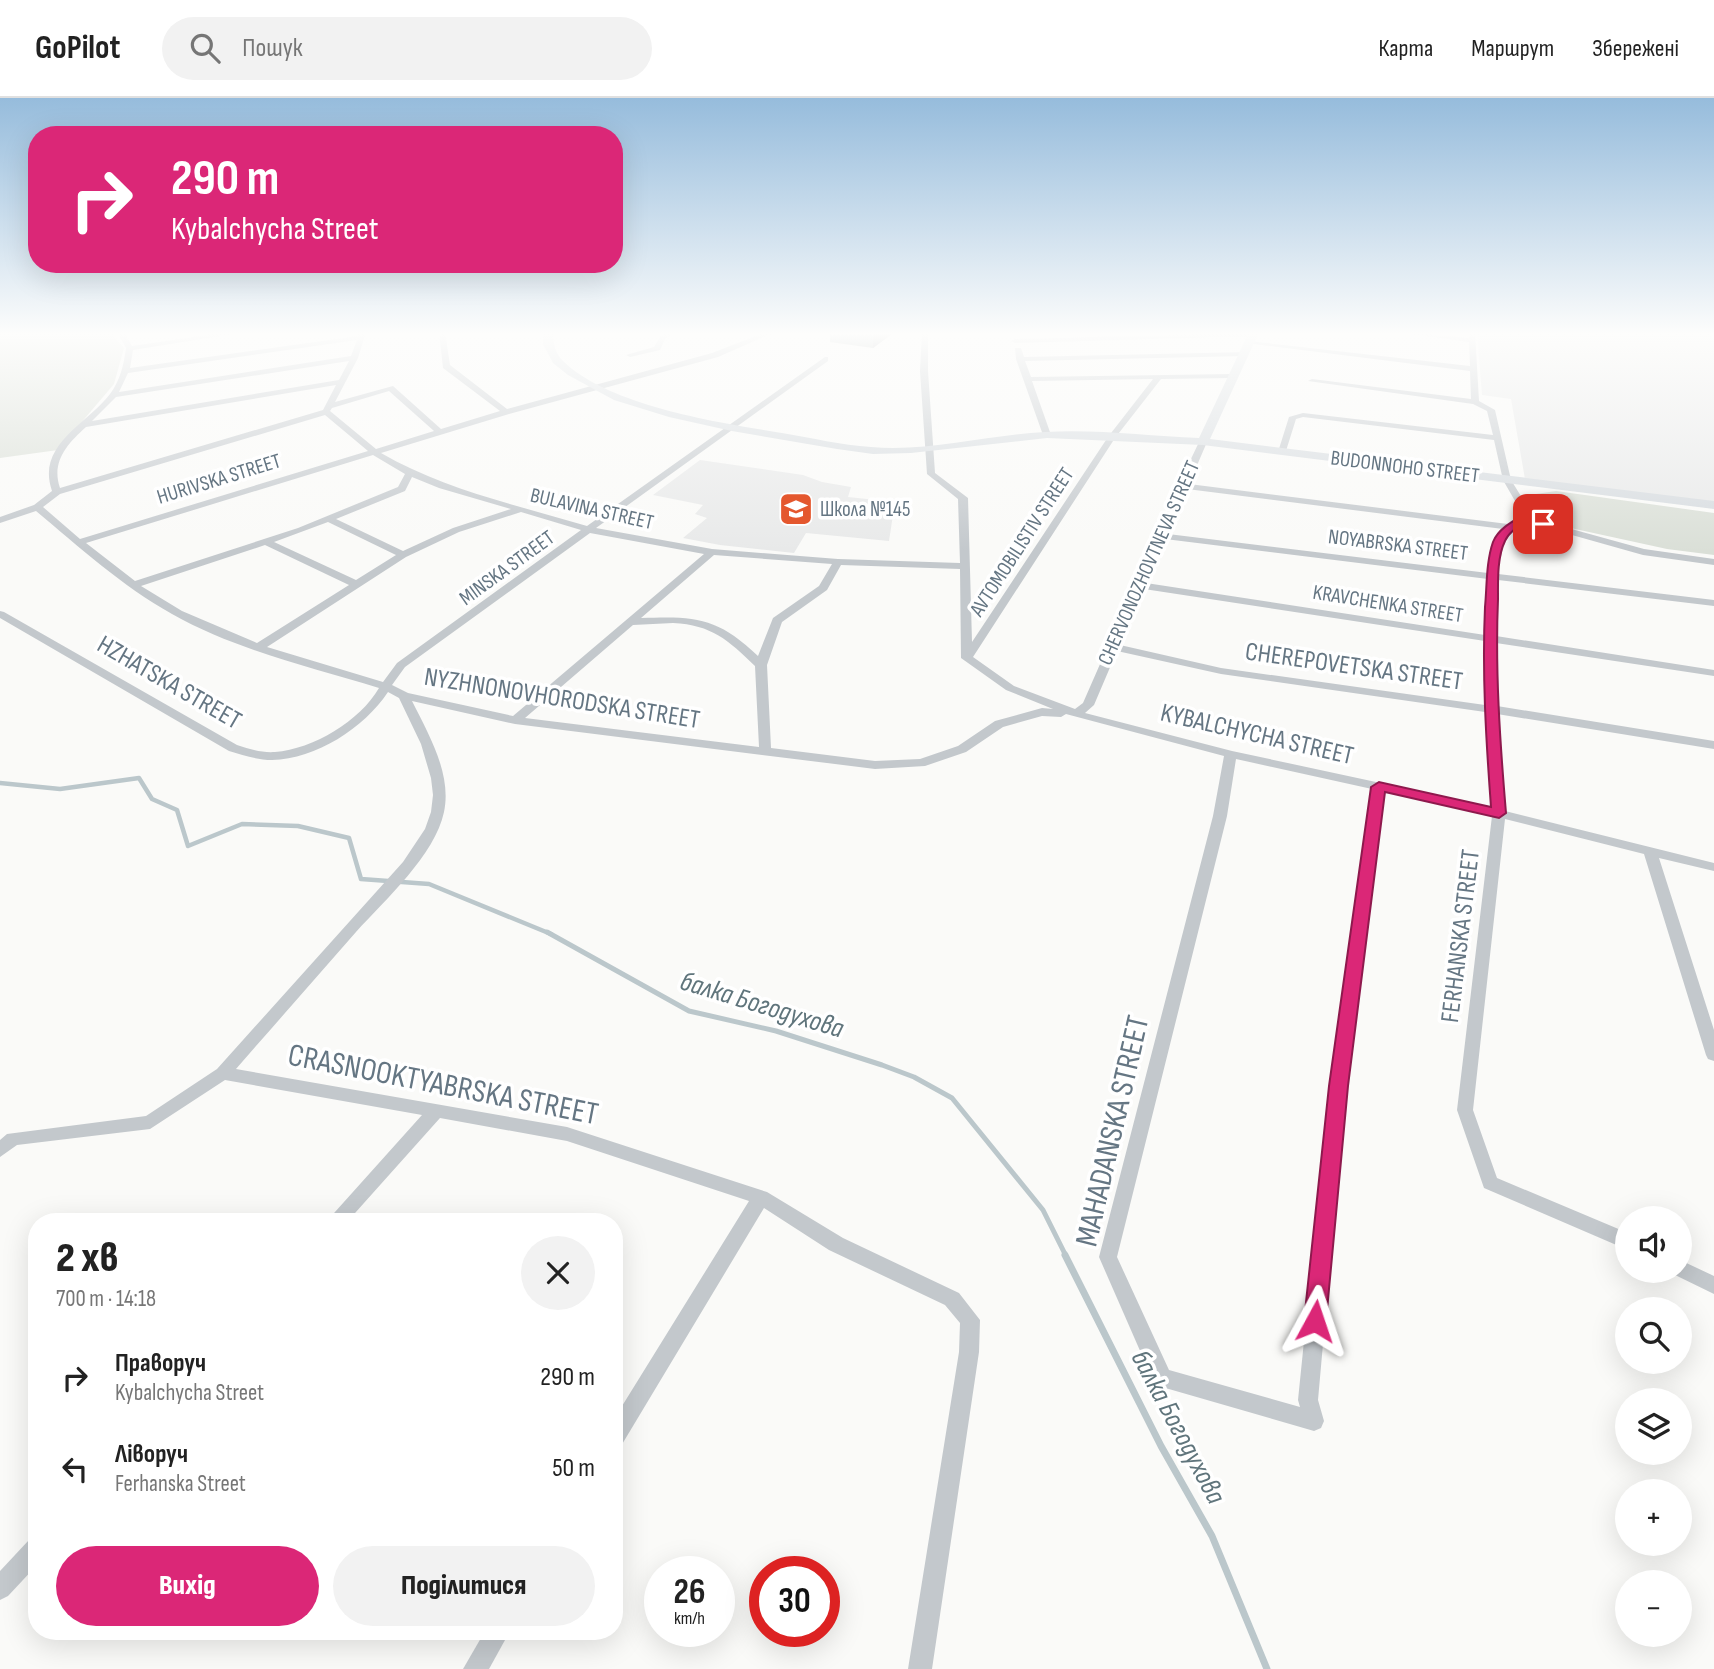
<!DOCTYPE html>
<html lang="uk">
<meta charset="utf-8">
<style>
:root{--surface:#fff;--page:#f2f2f2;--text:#222;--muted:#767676;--line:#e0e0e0;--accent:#db2777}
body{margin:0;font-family:"Sofia Sans Condensed",sans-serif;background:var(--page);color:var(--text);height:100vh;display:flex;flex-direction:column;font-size:26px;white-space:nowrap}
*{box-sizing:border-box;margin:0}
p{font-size:23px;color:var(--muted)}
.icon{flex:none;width:38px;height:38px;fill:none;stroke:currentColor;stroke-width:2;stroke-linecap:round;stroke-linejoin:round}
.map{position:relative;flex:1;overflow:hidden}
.drawer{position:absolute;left:28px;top:1115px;width:595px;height:427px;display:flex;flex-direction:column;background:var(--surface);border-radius:28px;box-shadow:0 7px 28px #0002}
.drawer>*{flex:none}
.guide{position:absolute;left:28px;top:28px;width:595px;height:147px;border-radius:28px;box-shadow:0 7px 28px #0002;background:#db2777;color:#fff;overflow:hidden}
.fabs{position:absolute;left:1615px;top:1108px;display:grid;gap:14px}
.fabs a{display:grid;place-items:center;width:77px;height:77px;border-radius:50%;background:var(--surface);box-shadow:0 7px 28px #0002;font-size:35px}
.speed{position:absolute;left:644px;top:1458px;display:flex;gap:14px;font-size:35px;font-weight:700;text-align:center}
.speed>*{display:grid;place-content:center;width:91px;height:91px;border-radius:50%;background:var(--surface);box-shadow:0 7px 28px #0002;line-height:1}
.speed small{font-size:18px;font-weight:400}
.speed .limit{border:10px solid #d22;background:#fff;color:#111}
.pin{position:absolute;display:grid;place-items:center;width:60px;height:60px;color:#fff;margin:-30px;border-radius:14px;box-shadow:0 4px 10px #0006}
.me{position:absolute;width:77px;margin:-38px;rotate:5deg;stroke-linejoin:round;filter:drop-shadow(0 0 5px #0008)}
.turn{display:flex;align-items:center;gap:24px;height:147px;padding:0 28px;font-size:32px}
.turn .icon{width:91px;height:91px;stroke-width:2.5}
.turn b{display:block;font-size:49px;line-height:60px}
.round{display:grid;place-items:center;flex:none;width:74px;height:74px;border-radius:37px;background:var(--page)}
.head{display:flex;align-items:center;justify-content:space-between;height:119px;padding:0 28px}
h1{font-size:42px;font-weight:800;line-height:52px}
.primary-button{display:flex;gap:14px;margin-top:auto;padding:14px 28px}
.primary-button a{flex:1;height:80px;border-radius:42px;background:var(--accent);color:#fff;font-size:28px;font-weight:800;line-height:80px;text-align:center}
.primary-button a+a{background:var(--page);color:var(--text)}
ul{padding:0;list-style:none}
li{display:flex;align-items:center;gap:21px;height:91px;padding:0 28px}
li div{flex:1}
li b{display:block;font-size:26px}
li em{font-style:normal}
header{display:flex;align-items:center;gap:42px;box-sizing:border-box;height:98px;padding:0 35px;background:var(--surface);border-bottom:2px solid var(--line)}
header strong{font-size:33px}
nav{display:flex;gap:38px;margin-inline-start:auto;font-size:24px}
.search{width:490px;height:63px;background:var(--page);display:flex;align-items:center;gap:18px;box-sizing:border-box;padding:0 24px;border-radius:38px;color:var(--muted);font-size:26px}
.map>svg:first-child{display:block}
.built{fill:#e8e9e9}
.green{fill:#dadfd7}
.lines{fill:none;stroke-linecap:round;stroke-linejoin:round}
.stream-far2{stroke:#bbc7cb;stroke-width:4.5}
.stream-far1{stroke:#bbc7cb;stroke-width:5}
.stream{stroke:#bbc7cb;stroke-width:7}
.minor{fill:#c3c8cc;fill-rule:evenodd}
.secondary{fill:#d6dbdf;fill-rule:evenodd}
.wall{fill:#929a9f}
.shaded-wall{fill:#777d82}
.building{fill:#aab3b9;stroke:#777d82;stroke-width:2}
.route{fill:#db2777;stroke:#8e194d;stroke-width:2}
.labels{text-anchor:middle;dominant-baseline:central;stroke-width:7;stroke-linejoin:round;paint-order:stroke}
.far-street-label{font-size:21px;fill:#657683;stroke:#fff}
.far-poi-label{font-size:21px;fill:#657683;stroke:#fff;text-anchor:start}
.street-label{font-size:26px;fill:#657683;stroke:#fff}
.water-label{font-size:28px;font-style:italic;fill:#60757c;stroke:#fff}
.near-street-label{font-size:32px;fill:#657683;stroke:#fff}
</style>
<header>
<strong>GoPilot</strong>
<div class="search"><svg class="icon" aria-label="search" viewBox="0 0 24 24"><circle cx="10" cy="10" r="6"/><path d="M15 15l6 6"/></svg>Пошук</div>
<nav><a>Карта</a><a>Маршрут</a><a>Збережені</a></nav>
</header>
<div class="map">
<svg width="1714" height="1571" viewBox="0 0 1714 1571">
<rect width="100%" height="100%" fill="#fafaf8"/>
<g class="built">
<path d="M 1477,234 L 1708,234 L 1714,240 L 1714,404 L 1525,381 L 1511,301 L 1482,297 Z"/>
<path d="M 700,362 L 803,377 L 822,384 L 851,389 L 848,399 L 895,404 L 889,443 L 806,435 L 794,455 L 720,447 L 683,440 L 707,420 L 695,416 L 703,407 L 653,397 Z"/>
</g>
<g class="green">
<path d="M 0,234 L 110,234 L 124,250 L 114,286 L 58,352 L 0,360 Z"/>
<path d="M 1556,393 L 1714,415 L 1714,457 L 1667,451 L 1566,429 L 1528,410 L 1536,396 Z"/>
</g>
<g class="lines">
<path class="stream-far2" d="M 0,685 L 60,691 L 139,680 L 152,701 L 177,712 L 188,748 L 242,726 L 298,728 L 349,740 L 361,781 L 429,786 L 551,836"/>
<path class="stream-far1" d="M 547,834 L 689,913 L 776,933 L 882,967 L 914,979 L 952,1000 L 1043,1112 L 1066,1158"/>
<path class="stream" d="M 1065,1157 L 1161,1348 L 1212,1438 L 1267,1571"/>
<g class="minor">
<path d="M 117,234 L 124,234 L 132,248 L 227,234 L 245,234 L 133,252 L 130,270 L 358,238 L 360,234 L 366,234 L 358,260 L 335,304 L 393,288 L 441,331 L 500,313 L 443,270 L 439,234 L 445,234 L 450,267 L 507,311 L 712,255 L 766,234 L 775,234 L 718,259 L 509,316 L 381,355 C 445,392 517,407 587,428 L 825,259 L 828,259 L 828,263 L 596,430 L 712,451 L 838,461 L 960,465 L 958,401 L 927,376 L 920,273 L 922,234 L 928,234 L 928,273 L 935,375 L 968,400 L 972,544 L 1108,339 L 1153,281 L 1032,283 L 1051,337 L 1047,339 L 1043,337 L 1016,261 L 1015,250 L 1021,250 L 1024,259 L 1247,254 L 1244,258 L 1025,263 L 1031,279 L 1233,276 L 1237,278 L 1233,280 L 1161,281 L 1115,340 L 973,559 L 1014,588 L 1075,611 L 1083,605 L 1178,388 L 1200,342 L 1207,344 L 1189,386 L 1508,426 L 1523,417 L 1503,382 L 1494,342 L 1303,319 L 1296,321 L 1285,356 L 1278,354 L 1289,319 L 1303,315 L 1493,337 L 1487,313 L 1473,306 L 1308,283 L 1312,281 L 1471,301 L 1470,273 L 1245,245 L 1249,243 L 1470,268 L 1469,244 L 1398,234 L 1469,240 L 1469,234 L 1475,234 L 1479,303 L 1495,312 L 1511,382 L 1532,416 L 1546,424 L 1644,451 L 1714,461 L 1714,467 L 1643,457 L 1540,428 L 1528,422 C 1502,438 1503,448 1498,476 L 1714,502 L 1714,508 L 1498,482 L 1496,538 L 1714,572 L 1714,578 L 1496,545 L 1497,608 L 1714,643 L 1714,651 L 1497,616 L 1505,713 L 1714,765 L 1714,773 L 1659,760 L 1714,932 L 1714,963 L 1708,961 L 1706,957 L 1644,756 L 1505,721 L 1473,1012 L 1497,1080 L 1628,1135 L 1628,1152 L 1484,1090 L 1457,1012 L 1492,718 L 1385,694 L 1346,988 L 1318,1302 L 1324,1323 L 1321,1330 L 1314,1333 L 1155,1287 L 1099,1159 L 1213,718 L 1224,658 L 1066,616 L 1061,619 L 1042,618 L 1003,629 L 966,654 L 925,668 L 875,671 L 515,626 L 412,603 C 429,637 452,676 444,714 C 435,757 385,802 356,834 C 316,880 276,925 236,971 L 567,1029 L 767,1094 L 843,1140 L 959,1195 L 980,1222 L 979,1254 L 932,1571 L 908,1571 L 959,1254 L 960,1225 L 945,1207 L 829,1152 L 764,1110 L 621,1348 L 614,1351 L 614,1321 L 749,1103 L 567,1043 L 440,1020 L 347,1124 L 326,1124 L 422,1017 L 225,982 L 150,1031 L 17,1047 L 0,1059 L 0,1042 L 7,1036 L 146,1018 L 217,971 L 403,764 L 425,731 L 431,714 L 433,697 L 431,680 L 421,646 L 399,600 L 388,594 C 364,630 316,661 272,662 C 257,662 243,657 229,653 L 0,520 L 0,513 L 4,514 L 237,647 C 249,651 262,655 275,654 C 313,651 360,623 379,590 C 310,569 236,552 172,516 C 122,488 79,449 36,413 L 0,425 L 0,419 L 34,407 L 52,393 C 36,347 86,327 110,296 C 120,283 124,266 126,250 ZM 357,242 L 351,258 L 119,294 L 128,275 ZM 349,263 L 339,282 L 92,323 L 116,299 ZM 336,287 L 323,312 L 60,390 C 51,364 67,346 86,329 ZM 389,293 L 434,333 L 376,351 L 330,313 L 332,310 ZM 325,317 L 368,353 L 80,441 L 43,409 L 60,396 ZM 373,357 L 405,376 L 398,389 L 298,430 L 135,483 L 86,445 ZM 412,379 L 439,390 L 511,411 L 453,430 L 403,453 L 336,421 L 405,393 ZM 1187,391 L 1503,431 L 1494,443 L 1488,475 L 1168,436 ZM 521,414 L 581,432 L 397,565 L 383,584 L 267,549 L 406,459 L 459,434 ZM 328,424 L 396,457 L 356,482 L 274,444 ZM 590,435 L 704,456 L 513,618 L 408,595 L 392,587 L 405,569 ZM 1165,441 L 1488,481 L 1485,537 L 1146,485 ZM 265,447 L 349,487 L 257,545 L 182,513 L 141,488 ZM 714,457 L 832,466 L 819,488 L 773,520 L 758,558 C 717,519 696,518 641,520 ZM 841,467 L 960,471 L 961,560 L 1006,592 L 1053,611 L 1042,610 L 995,623 L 958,648 L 920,661 L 875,663 L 771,650 L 767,567 L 782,524 L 827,492 ZM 1144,491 L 1485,543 L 1485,607 L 1221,570 L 1120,547 ZM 673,525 C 712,527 728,542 755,568 L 759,649 L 525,620 L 633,527 ZM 1117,553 L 1221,576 L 1485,614 L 1492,709 L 1232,653 L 1085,615 L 1094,607 ZM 1236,661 L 1372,691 L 1330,988 L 1298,1302 L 1300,1309 L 1169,1272 L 1117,1159 L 1227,718 Z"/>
<path d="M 667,234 L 675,234 L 665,241 L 660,252 L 630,259 L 626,257 L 654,249 L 660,239 Z"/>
<path d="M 1253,235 L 1255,238 L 1015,245 L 1011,243 L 1015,241 Z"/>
<path d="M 1680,1162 L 1714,1178 L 1714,1196 L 1673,1176 L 1672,1172 L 1680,1172 Z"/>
<path d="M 37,1439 L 37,1467 L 8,1498 L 0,1502 L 0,1473 L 29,1442 Z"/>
<path d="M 485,1533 L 510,1533 L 489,1571 L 463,1571 Z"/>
</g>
<path class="secondary" d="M 543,234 L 553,234 C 553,245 555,255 563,263 C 609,308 720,325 782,335 C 812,340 841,347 871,349 C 929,354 988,337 1045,334 C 1096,331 1149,338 1199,340 L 1249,234 L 1259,234 L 1210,341 L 1714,403 L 1714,411 L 1203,347 L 1047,340 L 911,355 L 873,356 L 837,351 L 732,333 L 669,319 L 614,302 L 568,277 L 553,265 L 543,246 Z"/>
</g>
<g class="wall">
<path d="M 830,234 L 893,234 L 893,235 L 873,250 L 830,244 Z"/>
<path d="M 1532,427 L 1559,444 L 1554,456 L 1529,452 L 1528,439 Z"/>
</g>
<path class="shaded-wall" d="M 876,234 L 893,234 L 893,235 L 873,250 L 873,236 Z"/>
<path class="building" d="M 1532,427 L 1557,431 L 1559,444 L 1533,441 Z"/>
<linearGradient id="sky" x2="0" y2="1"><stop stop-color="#96bcdc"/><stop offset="0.52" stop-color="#fdfdfc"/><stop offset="1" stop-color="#fdfdfc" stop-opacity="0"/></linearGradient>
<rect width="1714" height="454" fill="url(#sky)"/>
<path class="route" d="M 1525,416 L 1532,416 L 1549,426 L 1543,429 L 1529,422 C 1520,428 1509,433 1505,443 C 1497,459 1498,484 1498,501 C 1495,573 1500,644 1506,715 L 1499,720 L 1385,694 L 1348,988 L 1326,1223 L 1323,1230 L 1315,1233 L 1307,1230 L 1304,1223 L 1329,988 L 1371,689 L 1379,684 L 1491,709 C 1486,642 1482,576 1485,509 C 1487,488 1486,464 1493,444 C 1498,431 1513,423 1525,416 Z"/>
<defs>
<g id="school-square" transform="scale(1.75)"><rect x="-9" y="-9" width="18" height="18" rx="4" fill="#e4572e" stroke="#fff"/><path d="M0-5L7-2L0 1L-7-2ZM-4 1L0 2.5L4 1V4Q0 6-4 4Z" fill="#fff"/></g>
</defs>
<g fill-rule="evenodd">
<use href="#school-square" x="796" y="411"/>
</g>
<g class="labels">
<g class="far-street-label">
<text transform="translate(1405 369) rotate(7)">BUDONNOHO STREET</text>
<text transform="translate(219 381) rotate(-17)">HURIVSKA STREET</text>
<text transform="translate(592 411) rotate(13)">BULAVINA STREET</text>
<text transform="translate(1022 444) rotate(-57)">AVTOMOBILISTIV STREET</text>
<text transform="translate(1398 447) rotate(7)">NOYABRSKA STREET</text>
<text transform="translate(1149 465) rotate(-66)">CHERVONOZHOVTNEVA STREET</text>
<text transform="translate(507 470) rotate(-36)">MINSKA STREET</text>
<text transform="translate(1388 506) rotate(9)">KRAVCHENKA STREET</text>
</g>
<g class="far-poi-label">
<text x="820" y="411">Школа №145</text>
</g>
<g class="street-label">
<text transform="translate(1354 569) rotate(8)">CHEREPOVETSKA STREET</text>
<text transform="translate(169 585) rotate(30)">HZHATSKA STREET</text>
<text transform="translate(562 601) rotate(9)">NYZHNONOVHORODSKA STREET</text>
<text transform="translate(1257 637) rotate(13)">KYBALCHYCHA STREET</text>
<text transform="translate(1461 838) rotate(-83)">FERHANSKA STREET</text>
</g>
<g class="water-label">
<text transform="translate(762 907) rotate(17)">балка Богодухова</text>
<text transform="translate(1178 1329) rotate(62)">балка Богодухова</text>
</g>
<g class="near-street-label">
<text transform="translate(443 987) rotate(11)">CRASNOOKTYABRSKA STREET</text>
<text transform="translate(1113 1033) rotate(-77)">MAHADANSKA STREET</text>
</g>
</g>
</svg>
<div class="fabs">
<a><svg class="icon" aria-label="sound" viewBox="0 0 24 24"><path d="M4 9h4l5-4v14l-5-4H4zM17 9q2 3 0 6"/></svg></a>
<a><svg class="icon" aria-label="search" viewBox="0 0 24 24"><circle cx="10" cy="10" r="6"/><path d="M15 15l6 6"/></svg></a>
<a><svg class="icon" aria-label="layers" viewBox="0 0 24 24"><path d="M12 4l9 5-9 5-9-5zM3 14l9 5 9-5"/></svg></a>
<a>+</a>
<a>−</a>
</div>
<div class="speed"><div>26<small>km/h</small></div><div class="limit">30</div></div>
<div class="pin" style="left:1543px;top:426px;background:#d93025"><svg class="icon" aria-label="arrive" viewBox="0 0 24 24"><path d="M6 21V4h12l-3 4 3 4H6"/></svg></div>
<svg class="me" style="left:1315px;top:1223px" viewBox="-20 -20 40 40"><path d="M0-17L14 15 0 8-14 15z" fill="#db2777" stroke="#fff" stroke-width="4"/></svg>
<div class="guide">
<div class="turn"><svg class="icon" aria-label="right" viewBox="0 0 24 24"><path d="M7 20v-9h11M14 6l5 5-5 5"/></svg><div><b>290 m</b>Kybalchycha Street</div></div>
</div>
<section class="drawer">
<div class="head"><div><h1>2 хв</h1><p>700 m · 14:18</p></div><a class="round"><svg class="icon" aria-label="close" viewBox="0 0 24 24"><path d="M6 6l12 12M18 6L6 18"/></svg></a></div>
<ul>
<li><svg class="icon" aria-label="right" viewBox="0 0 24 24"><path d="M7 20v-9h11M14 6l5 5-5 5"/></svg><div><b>Праворуч</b><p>Kybalchycha Street</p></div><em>290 m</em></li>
<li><svg class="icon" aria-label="left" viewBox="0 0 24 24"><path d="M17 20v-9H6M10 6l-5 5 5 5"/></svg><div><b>Ліворуч</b><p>Ferhanska Street</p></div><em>50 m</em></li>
</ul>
<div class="primary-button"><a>Вихід</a><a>Поділитися</a></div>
</section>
</div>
